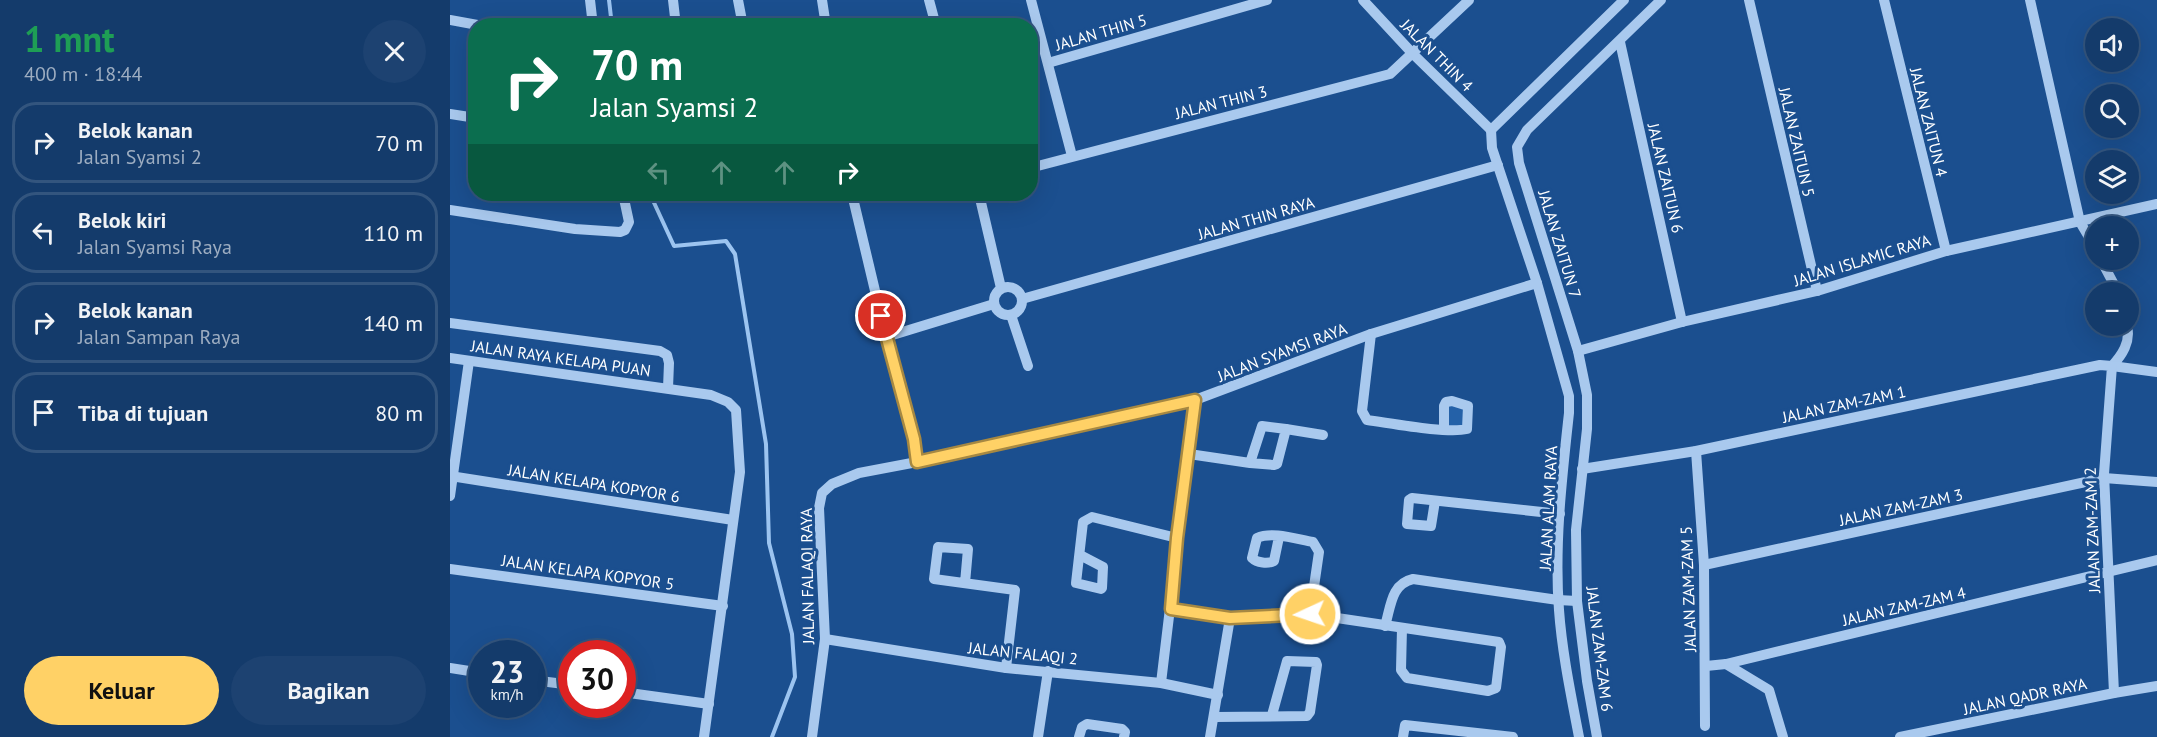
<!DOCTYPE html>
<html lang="id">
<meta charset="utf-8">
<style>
:root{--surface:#143b6b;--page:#1d4271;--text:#f1f3f6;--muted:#9dadc1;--line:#33557e;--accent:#ffd166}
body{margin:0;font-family:"PT Sans",sans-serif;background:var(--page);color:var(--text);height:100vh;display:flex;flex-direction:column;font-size:22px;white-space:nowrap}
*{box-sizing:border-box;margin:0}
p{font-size:20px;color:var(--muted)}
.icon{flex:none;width:33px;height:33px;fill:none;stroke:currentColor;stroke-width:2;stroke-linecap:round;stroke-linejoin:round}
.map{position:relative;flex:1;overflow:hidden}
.sheet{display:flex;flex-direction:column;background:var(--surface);width:450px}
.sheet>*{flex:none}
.guide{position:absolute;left:18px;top:18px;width:570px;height:183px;border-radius:24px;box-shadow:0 6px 24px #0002,0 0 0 2px var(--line);background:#0b6e4f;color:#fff;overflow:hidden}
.buttons{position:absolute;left:1635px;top:18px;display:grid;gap:12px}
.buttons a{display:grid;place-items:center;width:54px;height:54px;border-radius:50%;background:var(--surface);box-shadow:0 6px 24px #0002,0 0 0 2px var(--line);font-size:30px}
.speed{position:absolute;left:18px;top:640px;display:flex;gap:12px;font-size:30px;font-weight:700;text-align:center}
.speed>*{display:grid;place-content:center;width:78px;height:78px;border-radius:50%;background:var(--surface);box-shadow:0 6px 24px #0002,0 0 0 2px var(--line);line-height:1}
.speed small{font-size:15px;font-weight:400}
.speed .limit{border:9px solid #d22;background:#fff;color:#111}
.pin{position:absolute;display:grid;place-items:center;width:51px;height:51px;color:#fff;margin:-26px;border:3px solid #fff;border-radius:50%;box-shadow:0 2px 6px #0007}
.me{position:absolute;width:66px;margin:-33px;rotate:267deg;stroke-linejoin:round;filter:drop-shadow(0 0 4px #0008)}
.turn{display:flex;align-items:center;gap:21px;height:126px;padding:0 24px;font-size:27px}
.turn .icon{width:78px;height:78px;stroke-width:2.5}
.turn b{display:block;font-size:42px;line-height:51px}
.lanes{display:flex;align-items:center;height:57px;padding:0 24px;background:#0003;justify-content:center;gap:30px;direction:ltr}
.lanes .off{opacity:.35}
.round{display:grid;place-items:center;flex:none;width:63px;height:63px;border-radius:32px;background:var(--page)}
.head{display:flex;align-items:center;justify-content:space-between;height:102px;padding:0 24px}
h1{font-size:36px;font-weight:800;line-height:45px;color:#1e9e55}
.cta{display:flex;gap:12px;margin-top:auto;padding:12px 24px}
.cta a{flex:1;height:69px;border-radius:36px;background:var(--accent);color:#111;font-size:24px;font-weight:800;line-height:69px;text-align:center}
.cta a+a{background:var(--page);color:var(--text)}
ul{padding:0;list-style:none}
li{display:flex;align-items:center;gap:18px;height:81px;margin:0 12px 9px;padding:0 12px;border:3px solid var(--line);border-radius:24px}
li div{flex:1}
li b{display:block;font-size:22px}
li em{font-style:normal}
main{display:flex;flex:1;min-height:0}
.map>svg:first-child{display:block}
.green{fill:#2461a8}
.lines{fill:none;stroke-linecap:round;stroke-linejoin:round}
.stream{stroke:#9cc4f0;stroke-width:4}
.minor{stroke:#a9c9ee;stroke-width:10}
.route-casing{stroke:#a68842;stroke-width:15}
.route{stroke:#ffd166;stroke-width:10}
.labels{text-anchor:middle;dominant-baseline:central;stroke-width:6;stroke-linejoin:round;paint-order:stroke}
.street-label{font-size:16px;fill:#fff;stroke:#1b4f8f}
</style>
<main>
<section class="sheet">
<div class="head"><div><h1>1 mnt</h1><p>400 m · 18:44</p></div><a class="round"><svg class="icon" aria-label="close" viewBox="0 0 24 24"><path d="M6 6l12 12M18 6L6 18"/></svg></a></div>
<ul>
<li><svg class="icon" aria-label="right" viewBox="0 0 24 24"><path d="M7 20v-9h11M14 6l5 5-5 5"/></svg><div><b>Belok kanan</b><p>Jalan Syamsi 2</p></div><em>70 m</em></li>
<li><svg class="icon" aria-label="left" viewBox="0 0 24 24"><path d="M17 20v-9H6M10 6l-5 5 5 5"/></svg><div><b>Belok kiri</b><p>Jalan Syamsi Raya</p></div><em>110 m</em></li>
<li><svg class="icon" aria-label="right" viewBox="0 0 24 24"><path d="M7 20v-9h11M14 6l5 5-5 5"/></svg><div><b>Belok kanan</b><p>Jalan Sampan Raya</p></div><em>140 m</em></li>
<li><svg class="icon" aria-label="arrive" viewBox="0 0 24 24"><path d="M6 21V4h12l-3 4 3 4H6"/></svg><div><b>Tiba di tujuan</b></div><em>80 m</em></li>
</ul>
<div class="cta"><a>Keluar</a><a>Bagikan</a></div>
</section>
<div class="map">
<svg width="1707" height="737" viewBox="0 0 1707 737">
<rect width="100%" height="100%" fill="#1b4f8f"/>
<path class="green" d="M 996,402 L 1018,406 L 1017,429 L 997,427 Z"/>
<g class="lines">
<g class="stream">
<path d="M 159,0 L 162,26"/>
<path d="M 200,194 L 224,246 L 276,241 L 285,254 L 316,444 L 319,543 L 342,634 L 345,677 L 322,737"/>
</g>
<g class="minor">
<path d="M 140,0 L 143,26"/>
<path d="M 223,0 L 226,26"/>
<path d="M 288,0 L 293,26"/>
<path d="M 372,0 L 376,26"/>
<path d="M 479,0 L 486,26"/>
<path d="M 581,0 L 622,156"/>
<path d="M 913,0 L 963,54 L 1041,130"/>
<path d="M 1299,0 L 1367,291"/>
<path d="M 1434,0 L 1496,251"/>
<path d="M 1580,0 L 1630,222 L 1646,249"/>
<path d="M 0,20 L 33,26"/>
<path d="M 1170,42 L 1232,322"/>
<path d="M 598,63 L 817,0"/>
<path d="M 0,114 L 26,118"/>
<path d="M 1041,130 L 1042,148 L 1087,283 L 1119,396 L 1119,413 C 1112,477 1104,545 1109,610 C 1112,652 1121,695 1129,737"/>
<path d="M 1041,130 L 1174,0"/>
<path d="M 580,168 L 940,74 L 1019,0"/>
<path d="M 323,194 L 328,196 L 344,194"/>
<path d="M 402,194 L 436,337 L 464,439 L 467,462"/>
<path d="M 529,194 L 551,288"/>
<path d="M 0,210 L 125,229 L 170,232 L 175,230 L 179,222 L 173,194"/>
<path d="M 1651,260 L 1668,292"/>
<circle cx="558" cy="301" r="14"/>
<path d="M 572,299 L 1048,165"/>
<path d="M 561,315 L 578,366"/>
<path d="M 0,323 L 210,351 L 217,355 L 219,363 L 218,388"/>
<path d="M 1677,326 C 1681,342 1672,355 1662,366 L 1707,372"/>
<path d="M 921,334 L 912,411 L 917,420 C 940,423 997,434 1017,429 L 1018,406 L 1002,401 L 996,402 L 994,406 L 994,429"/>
<path d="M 436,337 L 544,304"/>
<path d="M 1128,351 L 1232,322 L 1367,291 L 1496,251 L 1707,204"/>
<path d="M 0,358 L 261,395 L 278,402 L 286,410 L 290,472 L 254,737"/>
<path d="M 836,429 L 873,435"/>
<path d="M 1246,451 L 1254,565 L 1255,726"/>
<path d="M 739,454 L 800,463 L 824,465 L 827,464 L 836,429 L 812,426 L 800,463"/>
<path d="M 1132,469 L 1246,451 L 1650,365 L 1662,366 L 1654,474 L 1664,693"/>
<path d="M 0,476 L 283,520"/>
<path d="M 0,496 L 19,361"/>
<path d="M 985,501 L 981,526 L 957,524 L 959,500 L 962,498 L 1110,514"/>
<path d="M 829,537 L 824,561 C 818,564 807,563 802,558 L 807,538 C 822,531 846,539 863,542 L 869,552 L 860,614"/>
<path d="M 630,555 L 653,567 L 652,588 L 651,589 L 626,583 L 633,522 L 642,517 L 727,538"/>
<path d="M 1254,565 L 1654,478 L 1707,482"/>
<path d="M 0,569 L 273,606"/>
<path d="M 515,583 L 518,549 L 488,547 L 484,579 L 565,590 L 556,668"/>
<path d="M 721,609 L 780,618 L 860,614 L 1049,642 L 1051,647 L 1046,688 L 1038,691 L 957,678 L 951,670 L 952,628"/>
<path d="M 935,626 C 941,606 941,584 963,579 L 1108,600 L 1127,601"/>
<path d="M 375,639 L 556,668 L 711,683 L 768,695"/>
<path d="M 1276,664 L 1319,690 L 1333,737"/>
<path d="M 1256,666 L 1276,664 L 1707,560"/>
<path d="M 0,668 L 32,673"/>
<path d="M 82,680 L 122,685"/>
<path d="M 711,683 L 745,400"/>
<path d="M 172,692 L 259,704"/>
<path d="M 765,717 L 857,716 L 860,712 L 867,665 L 866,662 L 837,661 L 822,715"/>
<path d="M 362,737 L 375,639 L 369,508 L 372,493 L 382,484 L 409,473 L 467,462 L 745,400 L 921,334 L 1087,283"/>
<path d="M 588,737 L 598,671"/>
<path d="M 629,737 L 632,727 L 637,724 L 672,729 L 675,732 L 674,737"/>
<path d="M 760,737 L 780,618"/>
<path d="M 953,737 L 955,725 L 1063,737"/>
<path d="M 1147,737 L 1137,681 L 1127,601 L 1126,530 L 1137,429 L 1137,395 L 1128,351 L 1069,163 L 1067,147 L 1077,130 L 1211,0"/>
<path d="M 1450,737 L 1664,693 L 1707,686"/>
</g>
</g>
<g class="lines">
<g class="route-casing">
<path id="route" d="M 431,316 L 464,439 L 467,462 L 745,400 L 727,538 L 721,609 L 780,618 L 860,614"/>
</g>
<use href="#route" class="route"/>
</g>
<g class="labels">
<g class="street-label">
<text transform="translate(651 32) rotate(-16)">JALAN THIN 5</text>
<text transform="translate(987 55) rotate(45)">JALAN THIN 4</text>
<text transform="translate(771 102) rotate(-14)">JALAN THIN 3</text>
<text transform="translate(1479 122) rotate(76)">JALAN ZAITUN 4</text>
<text transform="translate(1347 142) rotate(77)">JALAN ZAITUN 5</text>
<text transform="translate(1216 178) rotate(77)">JALAN ZAITUN 6</text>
<text transform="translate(806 218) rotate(-16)">JALAN THIN RAYA</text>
<text transform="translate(1110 244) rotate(73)">JALAN ZAITUN 7</text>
<text transform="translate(1412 260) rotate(-17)">JALAN ISLAMIC RAYA</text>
<text transform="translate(832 352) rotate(-21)">JALAN SYAMSI RAYA</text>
<text transform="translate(111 358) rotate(8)">JALAN RAYA KELAPA PUAN</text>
<text transform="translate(1394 404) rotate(-12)">JALAN ZAM-ZAM 1</text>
<text transform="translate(144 483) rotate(9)">JALAN KELAPA KOPYOR 6</text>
<text transform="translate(1451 507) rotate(-12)">JALAN ZAM-ZAM 3</text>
<text transform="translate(1098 508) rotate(-87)">JALAN ALAM RAYA</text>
<text transform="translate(1642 530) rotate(-92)">JALAN ZAM-ZAM 2</text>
<text transform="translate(138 572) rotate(8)">JALAN KELAPA KOPYOR 5</text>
<text transform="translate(357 576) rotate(-91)">JALAN FALAQI RAYA</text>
<text transform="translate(1238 589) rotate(-92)">JALAN ZAM-ZAM 5</text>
<text transform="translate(1454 606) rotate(-13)">JALAN ZAM-ZAM 4</text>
<text transform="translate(1150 649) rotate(83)">JALAN ZAM-ZAM 6</text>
<text transform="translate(573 653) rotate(6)">JALAN FALAQI 2</text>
<text transform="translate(1575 696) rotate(-12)">JALAN QADR RAYA</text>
</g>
</g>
</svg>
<div class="buttons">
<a><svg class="icon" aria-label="sound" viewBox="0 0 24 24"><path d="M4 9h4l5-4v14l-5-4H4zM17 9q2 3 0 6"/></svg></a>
<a><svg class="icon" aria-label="search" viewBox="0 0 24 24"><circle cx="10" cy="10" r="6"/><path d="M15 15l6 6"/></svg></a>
<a><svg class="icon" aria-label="layers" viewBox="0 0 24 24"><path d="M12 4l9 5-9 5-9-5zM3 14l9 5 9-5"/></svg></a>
<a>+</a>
<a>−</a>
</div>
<div class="speed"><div>23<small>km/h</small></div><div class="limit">30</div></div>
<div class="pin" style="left:431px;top:316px;background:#d93025"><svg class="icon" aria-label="arrive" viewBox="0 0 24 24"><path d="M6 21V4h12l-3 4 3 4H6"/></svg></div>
<svg class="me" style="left:860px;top:614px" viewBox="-20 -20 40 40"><circle r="17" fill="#ffd166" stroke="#fff" stroke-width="3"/><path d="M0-11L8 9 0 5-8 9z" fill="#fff"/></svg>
<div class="guide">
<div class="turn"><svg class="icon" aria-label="right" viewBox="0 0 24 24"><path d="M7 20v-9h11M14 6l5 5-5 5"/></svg><div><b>70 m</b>Jalan Syamsi 2</div></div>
<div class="lanes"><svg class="icon off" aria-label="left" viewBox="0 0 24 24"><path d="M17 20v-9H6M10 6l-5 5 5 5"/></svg><svg class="icon off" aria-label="ahead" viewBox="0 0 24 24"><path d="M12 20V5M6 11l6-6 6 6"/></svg><svg class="icon off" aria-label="ahead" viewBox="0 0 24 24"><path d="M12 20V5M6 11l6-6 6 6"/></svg><svg class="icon" aria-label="right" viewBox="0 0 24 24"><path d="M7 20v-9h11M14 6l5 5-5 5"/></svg></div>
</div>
</div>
</main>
